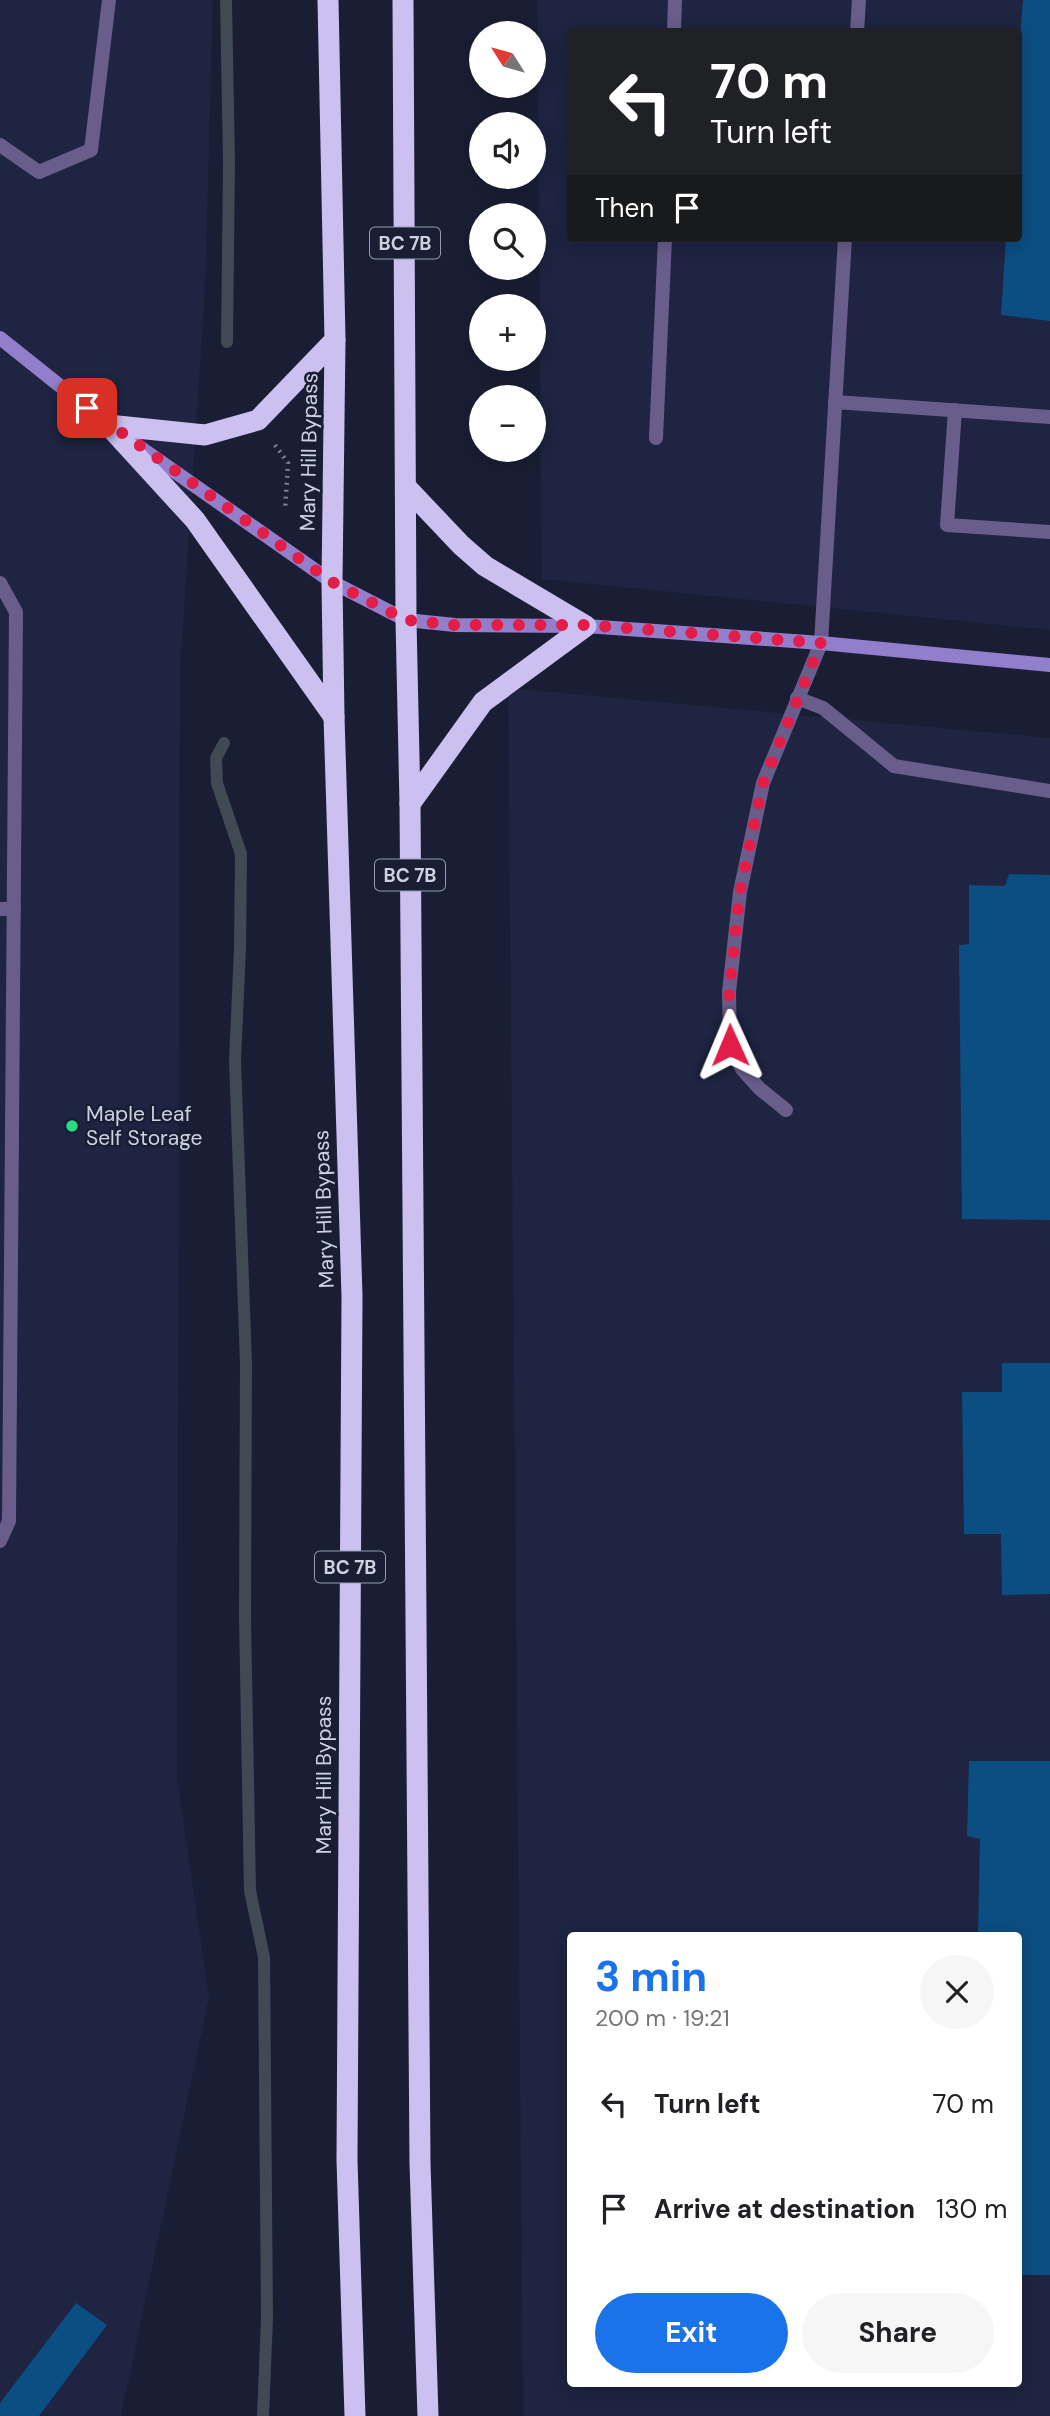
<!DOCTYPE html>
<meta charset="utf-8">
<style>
:root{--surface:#fff;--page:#f6f6f6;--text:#202124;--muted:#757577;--accent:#1a73e8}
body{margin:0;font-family:"DM Sans",sans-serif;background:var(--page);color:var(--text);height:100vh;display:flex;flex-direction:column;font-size:26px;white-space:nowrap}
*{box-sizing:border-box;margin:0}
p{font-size:23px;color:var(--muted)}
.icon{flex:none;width:38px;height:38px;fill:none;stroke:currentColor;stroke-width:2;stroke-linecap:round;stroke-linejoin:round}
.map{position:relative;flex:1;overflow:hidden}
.panel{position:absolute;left:567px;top:1932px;width:455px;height:455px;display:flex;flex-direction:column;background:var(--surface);border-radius:7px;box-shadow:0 4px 18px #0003}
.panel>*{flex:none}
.hud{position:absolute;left:567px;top:28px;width:455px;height:214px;border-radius:7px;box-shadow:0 4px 18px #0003;background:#202124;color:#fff;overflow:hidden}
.needle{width:46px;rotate:307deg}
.fabs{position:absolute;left:469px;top:21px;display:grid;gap:14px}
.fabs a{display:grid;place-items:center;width:77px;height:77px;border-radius:50%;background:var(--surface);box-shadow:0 4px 18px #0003;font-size:35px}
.pin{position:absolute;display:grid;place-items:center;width:60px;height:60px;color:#fff;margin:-30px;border-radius:14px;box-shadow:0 4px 10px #0006}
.me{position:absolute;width:77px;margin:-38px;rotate:359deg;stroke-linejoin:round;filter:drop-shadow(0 0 5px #0008)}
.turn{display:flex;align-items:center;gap:24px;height:147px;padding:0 28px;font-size:32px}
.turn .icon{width:91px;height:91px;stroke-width:2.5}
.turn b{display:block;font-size:49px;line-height:60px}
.then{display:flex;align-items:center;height:66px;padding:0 28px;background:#0003;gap:14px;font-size:26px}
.round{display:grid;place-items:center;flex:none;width:74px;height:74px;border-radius:37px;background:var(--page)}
.overview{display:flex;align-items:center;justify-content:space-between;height:119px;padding:0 28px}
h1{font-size:42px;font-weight:700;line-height:52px;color:var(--accent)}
.cta{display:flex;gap:14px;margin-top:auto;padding:14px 28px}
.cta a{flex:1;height:80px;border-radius:42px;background:var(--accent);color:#fff;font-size:28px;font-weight:700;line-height:80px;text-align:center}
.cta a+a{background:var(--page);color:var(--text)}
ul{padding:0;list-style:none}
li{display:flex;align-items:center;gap:21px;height:105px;padding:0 28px}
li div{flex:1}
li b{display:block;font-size:26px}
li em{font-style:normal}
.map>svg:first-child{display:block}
.built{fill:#1e2441;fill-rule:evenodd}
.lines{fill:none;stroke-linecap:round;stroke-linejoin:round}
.stream{stroke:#404a52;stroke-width:12}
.building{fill:#0b4e82}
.path{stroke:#787d8f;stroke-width:4.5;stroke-dasharray:2 5;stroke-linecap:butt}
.lane{stroke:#695d8c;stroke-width:14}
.secondary{stroke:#937ecb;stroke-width:14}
.highway{stroke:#cbc0f0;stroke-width:21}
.route{stroke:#e11d48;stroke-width:12;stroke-dasharray:0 21.6}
.poi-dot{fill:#2dd883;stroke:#191e34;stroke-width:2.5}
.labels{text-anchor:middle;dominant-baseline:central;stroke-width:5;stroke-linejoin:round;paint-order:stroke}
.shield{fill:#191e34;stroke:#979cad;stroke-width:2}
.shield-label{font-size:19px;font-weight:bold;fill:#cdd2e1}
.street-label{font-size:21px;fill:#cdd2e1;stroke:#191e34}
.poi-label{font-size:21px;fill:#cdd2e1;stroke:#191e34;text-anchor:start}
</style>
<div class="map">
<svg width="1050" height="2416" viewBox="0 0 1050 2416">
<rect width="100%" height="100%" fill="#191e34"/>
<g class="built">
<path d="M 0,0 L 213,0 L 205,292 L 180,670 L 177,1777 L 209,1997 L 121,2416 L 0,2416 Z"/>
<path d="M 537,0 L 1050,0 L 1050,630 L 542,579 ZM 570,32 L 1018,32 L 1018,238 L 570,238 Z"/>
<path d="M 508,688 L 1050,738 L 1050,2416 L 523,2416 ZM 570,1936 L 1018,1936 L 1018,2384 L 570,2384 Z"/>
</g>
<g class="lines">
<g class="stream">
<path d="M 226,0 L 229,162 L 227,342"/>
<path d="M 224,743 L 216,758 L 217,783 L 241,854 L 240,948 L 235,1061 L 246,1363 L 245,1617 L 250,1891 L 264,1957 L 267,2318 L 263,2416"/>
</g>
</g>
<g class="building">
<path d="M 1023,0 L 1050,0 L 1050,321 L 1001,315 L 1006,238 L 1018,238 L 1018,64 Z"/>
<path d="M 1009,874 L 1050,875 L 1050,1220 L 962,1219 L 959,945 L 969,944 L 969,885 L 1005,886 Z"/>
<path d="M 1002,1363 L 1050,1363 L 1050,1594 L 1002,1595 L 1001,1534 L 964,1534 L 962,1392 L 1002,1392 Z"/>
<path d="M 969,1761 L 1050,1761 L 1050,2275 L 1018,2275 L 1018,1936 L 978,1936 L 980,1839 L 967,1836 Z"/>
<path d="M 76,2303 L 107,2325 L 39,2416 L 0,2416 L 0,2403 Z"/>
</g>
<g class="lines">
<path class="path" d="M 275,445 L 288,463 L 285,510"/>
<g class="lane">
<path d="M 674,32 L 675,0"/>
<path d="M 857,32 L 859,0"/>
<path d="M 0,145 L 39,172 L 91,150 L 109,0"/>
<path d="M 835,402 L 1050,417"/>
<path d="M 955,410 L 947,525 L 1050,532"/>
<path d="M 656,438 L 665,238"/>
<path d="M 0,583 L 16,612 L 9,1521 L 0,1541"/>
<path d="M 797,698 L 823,708 L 894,766 L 1050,791"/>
<path d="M 0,909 L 14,909"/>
<path d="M 786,1110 L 760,1089 L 742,1069 L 730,1045 L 729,992 L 740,892 L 763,783 L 821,643 L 845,238"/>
</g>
<g class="secondary">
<path d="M 0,338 L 114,429"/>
<path d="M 131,441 L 332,582 L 406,620 L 455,625 L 586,626 L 821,643 L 1050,665"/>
</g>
<g class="highway">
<path d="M 328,0 L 335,340 L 332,582 L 334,717 L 352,1296 L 347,2160 L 355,2416"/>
<path d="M 403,0 L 406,620 L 410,804 L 420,2163 L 428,2416"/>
<path d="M 108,425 L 195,520 L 334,717"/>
<path d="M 108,425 L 205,435 L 258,420 L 335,340"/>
<path d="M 406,487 L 461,545 L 485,566 L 586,626 L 483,702 L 410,804"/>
</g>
</g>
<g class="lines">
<path class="route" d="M 87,408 L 332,582 L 406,620 L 455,625 L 586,625 L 821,643 L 763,783 L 740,891 L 729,992 L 730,1045"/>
</g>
<circle class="poi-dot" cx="72" cy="1126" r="7"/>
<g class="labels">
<g class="shield">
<rect x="370" y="227.5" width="70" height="31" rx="5"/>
<rect x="375" y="859.5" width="70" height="31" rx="5"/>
<rect x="315" y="1551.5" width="70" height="31" rx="5"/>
</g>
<g class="shield-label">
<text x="405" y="243">BC 7B</text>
<text x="410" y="875">BC 7B</text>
<text x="350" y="1567">BC 7B</text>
</g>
<g class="street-label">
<text transform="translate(309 452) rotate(-89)">Mary Hill Bypass</text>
<text transform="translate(324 1209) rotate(-92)">Mary Hill Bypass</text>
<text transform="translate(324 1775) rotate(-90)">Mary Hill Bypass</text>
</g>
<g class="poi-label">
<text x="86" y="1114">Maple Leaf<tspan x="86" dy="24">Self Storage</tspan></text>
</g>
</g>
</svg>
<div class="fabs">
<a><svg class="needle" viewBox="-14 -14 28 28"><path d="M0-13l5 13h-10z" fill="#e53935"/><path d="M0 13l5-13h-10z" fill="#757577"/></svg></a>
<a><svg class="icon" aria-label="sound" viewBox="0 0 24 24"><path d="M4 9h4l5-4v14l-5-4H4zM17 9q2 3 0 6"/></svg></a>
<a><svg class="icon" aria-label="search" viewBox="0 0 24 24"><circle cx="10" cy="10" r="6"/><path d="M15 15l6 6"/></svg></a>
<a>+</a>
<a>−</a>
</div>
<div class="pin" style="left:87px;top:408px;background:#d93025"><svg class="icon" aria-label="arrive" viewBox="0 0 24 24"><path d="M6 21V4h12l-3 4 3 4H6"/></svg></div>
<svg class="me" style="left:730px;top:1045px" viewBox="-20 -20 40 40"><path d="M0-17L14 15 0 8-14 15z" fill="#e11d48" stroke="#fff" stroke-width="4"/></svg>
<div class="hud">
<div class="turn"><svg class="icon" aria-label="left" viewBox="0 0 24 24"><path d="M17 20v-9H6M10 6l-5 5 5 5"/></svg><div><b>70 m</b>Turn left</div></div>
<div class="then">Then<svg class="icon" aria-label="arrive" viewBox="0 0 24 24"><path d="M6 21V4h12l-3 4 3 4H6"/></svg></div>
</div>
<section class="panel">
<div class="overview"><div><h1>3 min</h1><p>200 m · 19:21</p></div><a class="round"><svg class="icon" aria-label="close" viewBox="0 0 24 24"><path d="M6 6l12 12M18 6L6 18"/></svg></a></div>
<ul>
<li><svg class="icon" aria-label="left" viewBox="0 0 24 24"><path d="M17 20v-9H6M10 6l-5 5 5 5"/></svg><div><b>Turn left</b></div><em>70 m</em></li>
<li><svg class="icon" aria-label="arrive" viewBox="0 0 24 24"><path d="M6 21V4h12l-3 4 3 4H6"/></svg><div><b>Arrive at destination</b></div><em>130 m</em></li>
</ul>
<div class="cta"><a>Exit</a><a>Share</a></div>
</section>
</div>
